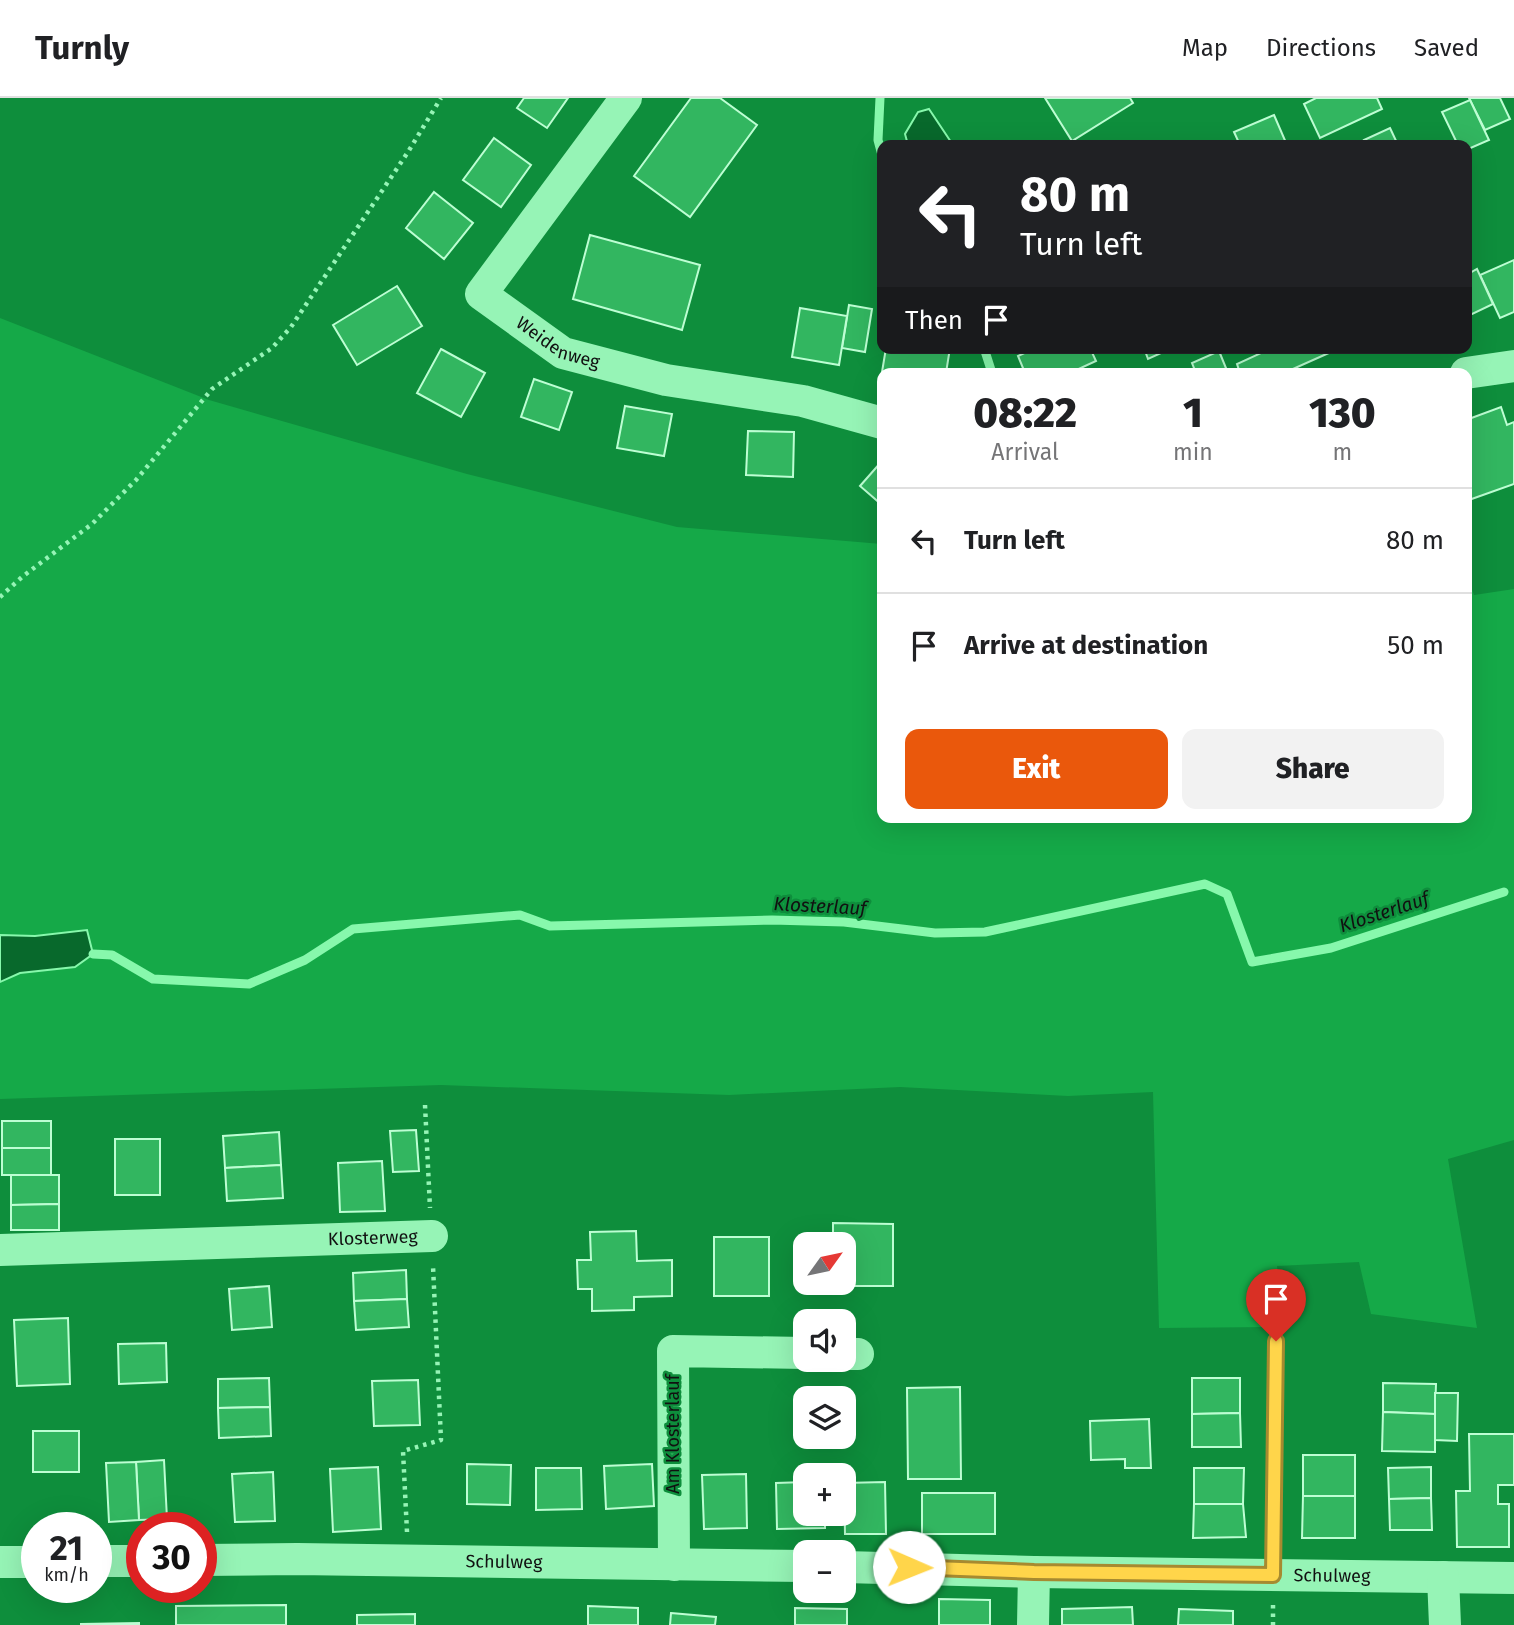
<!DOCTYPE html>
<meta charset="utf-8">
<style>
:root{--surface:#fff;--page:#f2f2f2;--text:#202124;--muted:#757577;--line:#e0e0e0;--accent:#ea580c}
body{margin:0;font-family:"Fira Sans",sans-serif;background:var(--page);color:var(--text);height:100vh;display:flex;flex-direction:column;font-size:26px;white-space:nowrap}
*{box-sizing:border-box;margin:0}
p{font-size:23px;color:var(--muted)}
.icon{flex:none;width:38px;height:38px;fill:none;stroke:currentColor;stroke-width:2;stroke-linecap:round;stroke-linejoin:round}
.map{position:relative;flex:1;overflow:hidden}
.side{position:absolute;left:877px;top:270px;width:595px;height:455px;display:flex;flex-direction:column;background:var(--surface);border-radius:14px;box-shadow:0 7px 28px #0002}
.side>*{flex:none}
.top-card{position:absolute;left:877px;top:42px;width:595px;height:214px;border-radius:14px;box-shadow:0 7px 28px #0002;background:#202124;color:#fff;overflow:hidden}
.needle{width:46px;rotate:57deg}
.tools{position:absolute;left:793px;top:1134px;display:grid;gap:14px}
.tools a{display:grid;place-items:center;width:63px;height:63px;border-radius:14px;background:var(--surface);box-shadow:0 7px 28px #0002;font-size:35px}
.speed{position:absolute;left:21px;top:1414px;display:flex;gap:14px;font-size:35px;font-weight:700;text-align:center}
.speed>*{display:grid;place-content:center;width:91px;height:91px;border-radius:50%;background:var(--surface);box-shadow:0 7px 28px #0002;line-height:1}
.speed small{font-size:18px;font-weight:400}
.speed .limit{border:10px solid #d22;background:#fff;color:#111}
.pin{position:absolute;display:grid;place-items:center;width:60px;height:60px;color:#fff;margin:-72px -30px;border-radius:50% 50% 50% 0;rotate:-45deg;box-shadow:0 0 7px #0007}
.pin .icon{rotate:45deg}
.me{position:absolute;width:77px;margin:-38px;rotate:91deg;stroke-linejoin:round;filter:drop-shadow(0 0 5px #0008)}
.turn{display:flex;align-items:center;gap:24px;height:147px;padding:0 28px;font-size:32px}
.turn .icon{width:91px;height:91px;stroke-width:2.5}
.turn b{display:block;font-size:49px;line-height:60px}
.then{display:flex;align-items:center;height:66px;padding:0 28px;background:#0003;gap:14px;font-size:26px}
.eta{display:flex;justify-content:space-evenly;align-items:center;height:119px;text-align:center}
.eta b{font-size:42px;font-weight:800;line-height:49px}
.primary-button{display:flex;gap:14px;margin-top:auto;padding:14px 28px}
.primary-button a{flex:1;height:80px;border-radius:14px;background:var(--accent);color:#fff;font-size:28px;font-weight:800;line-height:80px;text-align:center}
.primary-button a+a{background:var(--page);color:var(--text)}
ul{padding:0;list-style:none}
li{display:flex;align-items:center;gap:21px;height:105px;padding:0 28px;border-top:2px solid var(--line)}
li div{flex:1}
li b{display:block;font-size:26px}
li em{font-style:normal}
header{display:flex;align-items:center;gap:42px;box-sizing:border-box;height:98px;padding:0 35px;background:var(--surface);border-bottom:2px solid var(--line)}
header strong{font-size:33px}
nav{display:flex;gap:38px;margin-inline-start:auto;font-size:24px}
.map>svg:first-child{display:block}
.green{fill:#15a948}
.water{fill:#08692c;stroke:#87f8ac;stroke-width:2}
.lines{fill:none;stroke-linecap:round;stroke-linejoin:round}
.stream{stroke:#87f8ac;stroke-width:9}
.building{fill:#32b660;stroke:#bdfed3;stroke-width:2}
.path{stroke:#96f4b6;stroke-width:4.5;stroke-dasharray:3.5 5;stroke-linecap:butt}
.service{stroke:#96f4b6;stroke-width:16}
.minor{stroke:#96f4b6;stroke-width:32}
.route-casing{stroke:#a68a30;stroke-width:18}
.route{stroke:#ffd54a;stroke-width:12}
.labels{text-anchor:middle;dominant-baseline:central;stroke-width:5;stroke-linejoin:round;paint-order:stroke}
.street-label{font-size:18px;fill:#111;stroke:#0e8e3c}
.water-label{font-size:19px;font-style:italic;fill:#111;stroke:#0e8e3c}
</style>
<header>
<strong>Turnly</strong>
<nav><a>Map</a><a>Directions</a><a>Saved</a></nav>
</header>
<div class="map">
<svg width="1514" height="1527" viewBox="0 0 1514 1527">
<rect width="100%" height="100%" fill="#0e8e3c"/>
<path class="green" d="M 0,220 L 209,302 L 467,376 L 677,429 L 882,446 L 882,719 L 1466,719 L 1467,479 L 1474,497 L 1514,491 L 1514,1042 L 1448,1061 L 1477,1230 L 1371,1216 L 1359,1164 L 1277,1168 L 1284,1229 L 1159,1230 L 1153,994 L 1068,998 L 900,989 L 729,997 L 441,987 L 0,1001 Z"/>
<g class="water">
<path d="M 929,11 L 953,47 L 908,47 L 905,36 L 918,14 Z"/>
<path d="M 87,832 L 93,856 L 75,869 L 20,875 L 0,884 L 0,837 L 35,838 Z"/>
</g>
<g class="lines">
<g class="stream">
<path d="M 880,0 L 878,42 L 882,57"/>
<path d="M 984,250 L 992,275"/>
<path d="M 93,856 L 112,857 L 153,881 L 249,886 L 305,862 L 353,831 L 520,817 L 550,828 L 772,822 L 844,824 L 935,835 L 985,834 L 1205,786 L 1227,796 L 1252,864 L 1331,850 L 1504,794"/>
</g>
</g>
<g class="building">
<path d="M 524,0 L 568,0 L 547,30 L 517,10 Z"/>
<path d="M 691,0 L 720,0 L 757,27 L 690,119 L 634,78 Z"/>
<path d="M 1045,0 L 1130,0 L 1133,5 L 1072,43 Z"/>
<path d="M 1316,0 L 1377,0 L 1382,11 L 1320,40 L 1304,6 Z"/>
<path d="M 1469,0 L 1500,0 L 1510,21 L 1485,32 Z"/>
<path d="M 1470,2 L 1489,42 L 1466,52 L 1466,47 L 1458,47 L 1442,14 Z"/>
<path d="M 1274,17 L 1287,47 L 1240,47 L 1234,34 Z"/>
<path d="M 1390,30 L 1398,47 L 1367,47 L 1364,42 Z"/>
<path d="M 494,40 L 531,67 L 501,109 L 463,82 Z"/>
<path d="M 434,94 L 473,125 L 444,161 L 406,130 Z"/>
<path d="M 590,137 L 700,167 L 682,232 L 573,201 Z"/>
<path d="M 1514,162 L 1514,214 L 1500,220 L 1480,177 Z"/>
<path d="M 1477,171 L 1493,206 L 1466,219 L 1466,174 L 1468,176 Z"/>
<path d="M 397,188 L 422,228 L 357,267 L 333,227 Z"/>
<path d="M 849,207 L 872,211 L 865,254 L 842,250 Z"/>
<path d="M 800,210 L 847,218 L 839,267 L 792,259 Z"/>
<path d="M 886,250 L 950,250 L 946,275 L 882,275 L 881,280 Z"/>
<path d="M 1035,250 L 1090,250 L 1096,263 L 1070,275 L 1025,275 L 1018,258 Z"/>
<path d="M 1144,250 L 1172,250 L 1148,261 Z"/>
<path d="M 1272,250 L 1340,250 L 1284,275 L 1240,275 L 1237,266 Z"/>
<path d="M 441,251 L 485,275 L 461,319 L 417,295 Z"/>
<path d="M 1219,253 L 1228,275 L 1196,275 L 1192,265 Z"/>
<path d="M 534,281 L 572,294 L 559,332 L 521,319 Z"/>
<path d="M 625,308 L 672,316 L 664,358 L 617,350 Z"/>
<path d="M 1501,309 L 1507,327 L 1514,324 L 1514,386 L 1466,403 L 1466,322 Z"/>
<path d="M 748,333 L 794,334 L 793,379 L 746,377 Z"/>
<path d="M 882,363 L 882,407 L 860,388 Z"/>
<rect x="2" y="1023" width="49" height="27"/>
<path d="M 416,1032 L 419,1073 L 393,1074 L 390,1033 Z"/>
<path d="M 279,1034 L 281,1067 L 225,1070 L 223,1038 Z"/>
<rect x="115" y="1041" width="45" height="56"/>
<rect x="2" y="1050" width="49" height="27"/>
<path d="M 382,1063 L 385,1113 L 340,1114 L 338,1065 Z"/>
<path d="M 281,1067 L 283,1100 L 227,1103 L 225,1070 Z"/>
<path d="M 11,1077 L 59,1077 L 59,1106 L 11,1107 Z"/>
<path d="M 59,1106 L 59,1132 L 11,1132 L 11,1107 Z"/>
<path d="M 833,1125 L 893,1126 L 893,1188 L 833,1188 L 833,1185 L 844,1185 L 844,1146 L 833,1146 Z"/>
<path d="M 636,1133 L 637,1163 L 672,1162 L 672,1198 L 634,1199 L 634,1212 L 592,1213 L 592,1191 L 578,1191 L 577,1162 L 591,1162 L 590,1134 Z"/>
<rect x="714" y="1139" width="55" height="59"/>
<path d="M 406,1172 L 407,1201 L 354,1203 L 353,1175 Z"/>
<path d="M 269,1188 L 272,1229 L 232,1232 L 229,1191 Z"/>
<path d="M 407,1201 L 409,1229 L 356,1232 L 354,1203 Z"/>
<path d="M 68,1220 L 70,1286 L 17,1288 L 14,1222 Z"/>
<path d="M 166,1245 L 167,1284 L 119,1286 L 118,1246 Z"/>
<path d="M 269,1280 L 270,1309 L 218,1310 L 218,1281 Z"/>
<path d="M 1192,1280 L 1240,1280 L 1240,1315 L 1192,1316 Z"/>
<path d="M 418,1282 L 420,1327 L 374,1328 L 372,1283 Z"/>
<path d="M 1383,1285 L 1436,1286 L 1435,1316 L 1383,1314 Z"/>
<path d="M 960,1289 L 961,1381 L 908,1381 L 907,1290 Z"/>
<path d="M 1435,1295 L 1458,1295 L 1457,1343 L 1435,1342 Z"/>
<path d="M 270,1309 L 271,1338 L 219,1340 L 218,1310 Z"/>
<path d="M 1383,1314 L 1435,1316 L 1435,1354 L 1382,1353 Z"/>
<path d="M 1240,1315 L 1241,1349 L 1192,1349 L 1192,1316 Z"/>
<path d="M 1149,1321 L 1151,1370 L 1125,1370 L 1125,1361 L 1091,1362 L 1090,1323 Z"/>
<rect x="33" y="1333" width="46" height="41"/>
<path d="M 1469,1336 L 1514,1336 L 1514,1387 L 1498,1387 L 1498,1406 L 1509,1406 L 1509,1449 L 1457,1449 L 1456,1393 L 1470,1393 Z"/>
<rect x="1303" y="1357" width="52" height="41"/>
<path d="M 164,1362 L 167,1421 L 139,1422 L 136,1364 Z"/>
<path d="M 136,1364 L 139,1422 L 109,1424 L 106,1365 Z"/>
<path d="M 467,1366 L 511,1367 L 510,1407 L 467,1406 Z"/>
<path d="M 652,1366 L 654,1408 L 606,1411 L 604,1368 Z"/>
<path d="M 378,1369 L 381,1431 L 333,1434 L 330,1371 Z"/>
<path d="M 1431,1369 L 1431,1400 L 1389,1401 L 1388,1370 Z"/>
<path d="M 536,1370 L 581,1370 L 582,1411 L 536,1412 Z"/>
<path d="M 1194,1370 L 1244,1370 L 1243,1406 L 1194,1406 Z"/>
<path d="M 273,1374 L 275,1423 L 235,1424 L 232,1376 Z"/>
<path d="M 746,1376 L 747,1430 L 704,1431 L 702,1377 Z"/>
<path d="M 805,1384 L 805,1416 L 825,1416 L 825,1430 L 777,1431 L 776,1385 Z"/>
<path d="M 885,1384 L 886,1436 L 845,1436 L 844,1385 Z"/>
<rect x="922" y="1395" width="73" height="41"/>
<path d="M 1303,1398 L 1355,1398 L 1355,1440 L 1302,1440 Z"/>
<path d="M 1431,1400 L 1432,1432 L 1390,1432 L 1389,1401 Z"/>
<path d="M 1194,1406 L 1243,1406 L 1246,1439 L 1193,1440 Z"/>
<path d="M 939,1501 L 990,1502 L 990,1527 L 939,1527 Z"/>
<path d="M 286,1507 L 286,1527 L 176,1527 L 176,1508 Z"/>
<path d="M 588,1508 L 638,1510 L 638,1527 L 588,1527 Z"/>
<path d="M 1132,1509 L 1133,1527 L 1062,1527 L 1062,1511 Z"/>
<path d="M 795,1510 L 847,1511 L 847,1527 L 795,1527 Z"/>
<path d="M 1179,1511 L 1233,1513 L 1233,1527 L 1178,1527 Z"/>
<path d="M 671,1515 L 716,1519 L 715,1527 L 670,1527 Z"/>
<path d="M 415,1516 L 415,1527 L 357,1527 L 357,1517 Z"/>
<path d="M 139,1525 L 139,1527 L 81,1527 L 81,1526 Z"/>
</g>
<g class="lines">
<g class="path">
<path d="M 0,499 L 22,479 L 92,426 L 136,382 L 212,291 L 272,250 L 291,229 L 408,54 L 441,0"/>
<path d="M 425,1007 L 430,1110"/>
<path d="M 407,1434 L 403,1353 L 441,1342 L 433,1168"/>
<path d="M 1273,1507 L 1273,1527"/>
</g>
<path class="service" d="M 1273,1477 L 1276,1243"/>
<g class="minor">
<path id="s1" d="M 626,0 L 481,196 L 563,255 L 666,282 L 803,303 L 882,325"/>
<path d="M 1466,275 L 1514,268"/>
<path id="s2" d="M 0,1152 L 432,1138"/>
<path d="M 844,1256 L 858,1256"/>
<path id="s3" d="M 201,1462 L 297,1461 L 805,1468"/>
<path d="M 96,1463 L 142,1463"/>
<path d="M 0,1464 L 37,1464"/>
<path d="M 674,1467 L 673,1253 L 805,1255"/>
<path id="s4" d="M 844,1469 L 1034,1474 L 1514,1480"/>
<path d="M 1443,1479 L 1445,1527"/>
<path d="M 1033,1527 L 1034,1474"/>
</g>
</g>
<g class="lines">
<g class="route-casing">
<path id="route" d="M 909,1469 L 1034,1474 L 1273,1477 L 1276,1243"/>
</g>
<use href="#route" class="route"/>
</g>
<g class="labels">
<g class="street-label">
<text stroke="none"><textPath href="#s1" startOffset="336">Weidenweg</textPath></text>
<text stroke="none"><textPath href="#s2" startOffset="373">Klosterweg</textPath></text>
<text transform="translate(673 1336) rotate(-90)">Am Klosterlauf</text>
<text stroke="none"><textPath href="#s3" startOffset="303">Schulweg</textPath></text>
<text stroke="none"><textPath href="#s4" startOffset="488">Schulweg</textPath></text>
</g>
<g class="water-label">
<text transform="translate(820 808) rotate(3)">Klosterlauf</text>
<text transform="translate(1384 814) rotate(-18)">Klosterlauf</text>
</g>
</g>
</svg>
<div class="tools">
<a><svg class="needle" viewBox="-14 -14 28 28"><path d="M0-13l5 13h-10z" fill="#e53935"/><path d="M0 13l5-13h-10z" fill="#757577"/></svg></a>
<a><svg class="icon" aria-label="sound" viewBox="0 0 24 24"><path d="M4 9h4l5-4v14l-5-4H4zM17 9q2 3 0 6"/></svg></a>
<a><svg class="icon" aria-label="layers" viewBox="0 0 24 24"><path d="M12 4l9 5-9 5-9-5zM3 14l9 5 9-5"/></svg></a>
<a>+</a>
<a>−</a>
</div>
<div class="speed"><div>21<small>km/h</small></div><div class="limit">30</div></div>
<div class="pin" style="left:1276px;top:1243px;background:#d93025"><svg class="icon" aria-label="arrive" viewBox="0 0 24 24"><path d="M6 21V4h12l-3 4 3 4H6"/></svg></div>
<svg class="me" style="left:909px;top:1469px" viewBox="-20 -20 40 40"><circle r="19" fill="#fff"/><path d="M0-13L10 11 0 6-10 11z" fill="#ffd54a"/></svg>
<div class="top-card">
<div class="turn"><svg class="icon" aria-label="left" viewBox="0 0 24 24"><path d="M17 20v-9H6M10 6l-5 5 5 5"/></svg><div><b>80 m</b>Turn left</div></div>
<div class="then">Then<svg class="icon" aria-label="arrive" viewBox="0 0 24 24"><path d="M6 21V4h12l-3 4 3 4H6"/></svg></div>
</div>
<section class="side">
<div class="eta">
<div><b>08:22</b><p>Arrival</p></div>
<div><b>1</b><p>min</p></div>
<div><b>130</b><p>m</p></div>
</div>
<ul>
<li><svg class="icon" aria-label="left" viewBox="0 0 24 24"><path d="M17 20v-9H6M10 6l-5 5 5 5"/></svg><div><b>Turn left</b></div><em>80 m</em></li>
<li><svg class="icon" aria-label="arrive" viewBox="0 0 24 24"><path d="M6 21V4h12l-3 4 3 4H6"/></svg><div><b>Arrive at destination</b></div><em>50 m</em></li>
</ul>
<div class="primary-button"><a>Exit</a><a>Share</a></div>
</section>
</div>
